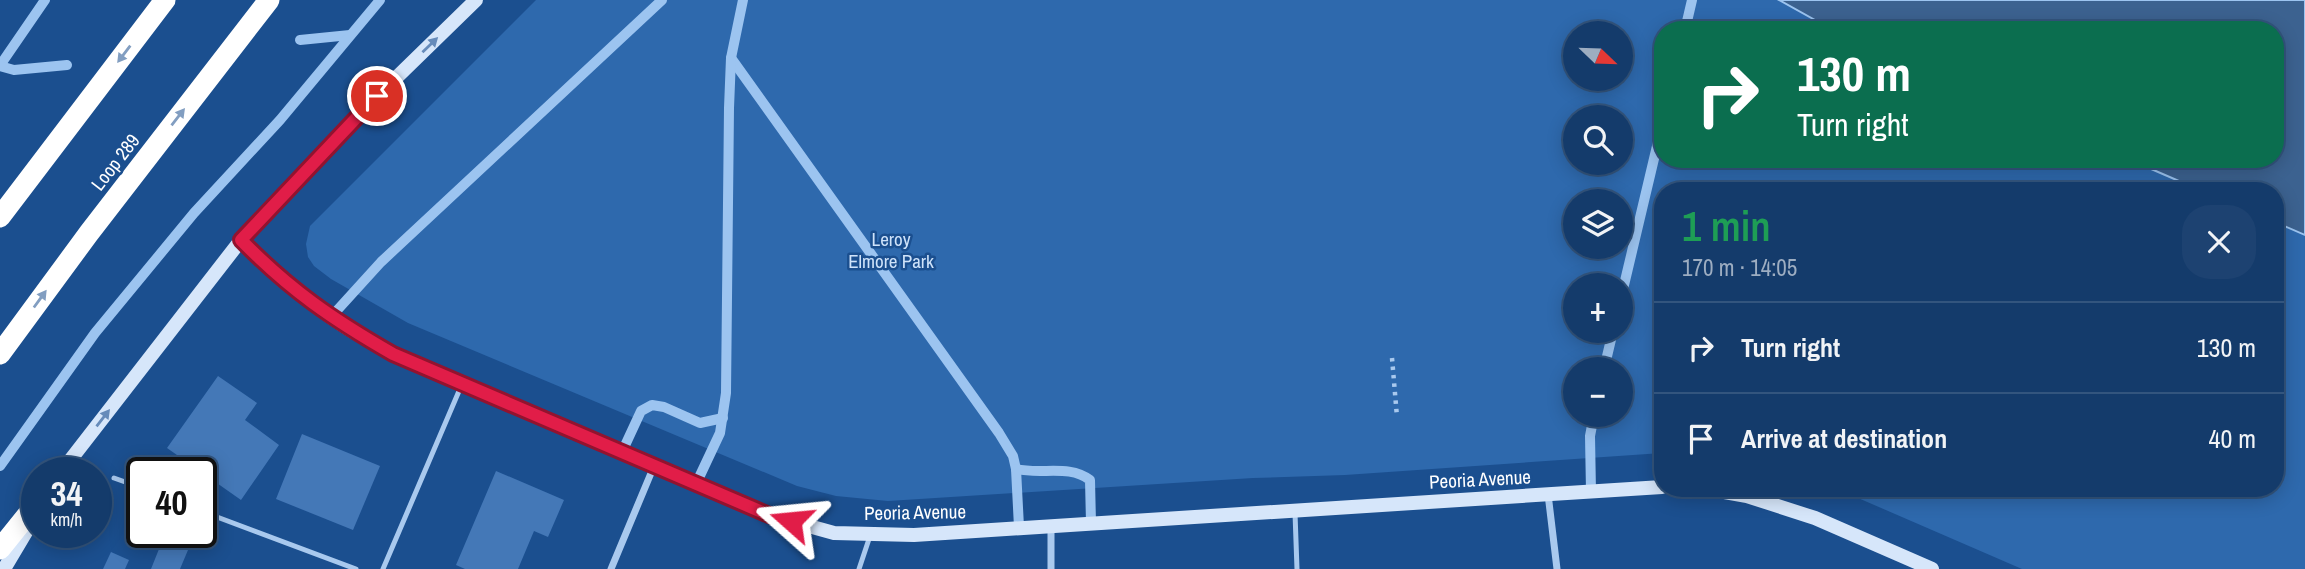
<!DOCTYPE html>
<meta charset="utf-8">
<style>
:root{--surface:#143b6b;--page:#1d4271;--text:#f1f3f6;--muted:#9dadc1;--line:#33557e}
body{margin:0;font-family:"Archivo Narrow",sans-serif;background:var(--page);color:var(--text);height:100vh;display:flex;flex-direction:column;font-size:26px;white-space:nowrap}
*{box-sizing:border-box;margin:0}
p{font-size:23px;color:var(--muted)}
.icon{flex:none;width:38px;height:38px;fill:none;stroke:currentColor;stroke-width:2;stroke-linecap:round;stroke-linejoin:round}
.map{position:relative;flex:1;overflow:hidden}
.sheet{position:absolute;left:1654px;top:182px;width:630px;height:315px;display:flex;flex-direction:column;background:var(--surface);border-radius:28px;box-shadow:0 4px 18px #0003,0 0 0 2px var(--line)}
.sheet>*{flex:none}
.banner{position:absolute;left:1654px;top:21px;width:630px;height:147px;border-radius:28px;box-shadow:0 4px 18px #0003,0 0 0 2px var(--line);background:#0b6e4f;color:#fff;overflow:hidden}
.needle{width:46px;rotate:113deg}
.controls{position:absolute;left:1563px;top:21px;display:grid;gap:14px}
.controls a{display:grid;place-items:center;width:70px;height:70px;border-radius:50%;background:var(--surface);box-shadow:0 4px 18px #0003,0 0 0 2px var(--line);font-size:35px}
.speed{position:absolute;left:21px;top:457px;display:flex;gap:14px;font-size:35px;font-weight:700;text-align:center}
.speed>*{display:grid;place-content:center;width:91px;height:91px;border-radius:50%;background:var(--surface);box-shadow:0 4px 18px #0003,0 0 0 2px var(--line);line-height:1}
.speed small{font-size:18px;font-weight:400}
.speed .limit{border:4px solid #111;border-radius:10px;background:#fff;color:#111}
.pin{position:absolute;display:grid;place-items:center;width:60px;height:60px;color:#fff;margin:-30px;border:4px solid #fff;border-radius:50%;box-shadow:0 2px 7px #0007}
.me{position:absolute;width:77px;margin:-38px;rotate:288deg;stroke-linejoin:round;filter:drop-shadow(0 0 5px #0008)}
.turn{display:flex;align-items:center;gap:24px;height:147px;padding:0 28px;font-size:32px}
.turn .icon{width:91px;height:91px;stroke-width:2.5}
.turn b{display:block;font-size:49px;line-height:60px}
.round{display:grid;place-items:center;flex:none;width:74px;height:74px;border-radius:28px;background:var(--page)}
.overview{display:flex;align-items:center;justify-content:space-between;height:119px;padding:0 28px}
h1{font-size:42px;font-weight:600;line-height:52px;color:#1e9e55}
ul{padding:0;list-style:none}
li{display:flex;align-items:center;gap:21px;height:91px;padding:0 28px;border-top:2px solid var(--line)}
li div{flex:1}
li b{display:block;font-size:26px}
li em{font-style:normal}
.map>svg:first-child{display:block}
.green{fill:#2e69ad;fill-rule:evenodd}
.water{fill:#3c6290;stroke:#9cc4f0;stroke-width:2}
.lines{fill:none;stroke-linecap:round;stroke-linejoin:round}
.stream{stroke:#9cc4f0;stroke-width:10}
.building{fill:#4478b7}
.path{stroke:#a9c9ee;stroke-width:4.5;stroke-dasharray:3.5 5;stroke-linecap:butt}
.lane{stroke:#a9c9ee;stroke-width:5}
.street{stroke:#a9c9ee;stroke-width:7}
.secondary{stroke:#d6e6fa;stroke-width:14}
.highway{stroke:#fff;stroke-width:21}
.oneway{fill:#668bba}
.oneway2{fill:#829ec1}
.route-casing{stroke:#92132f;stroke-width:18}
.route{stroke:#e11d48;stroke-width:12}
.labels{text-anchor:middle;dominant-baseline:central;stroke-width:5;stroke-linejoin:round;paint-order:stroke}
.street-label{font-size:19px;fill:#fff;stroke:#1b4f8f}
.park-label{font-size:19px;fill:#cfe3fa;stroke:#1b4f8f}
</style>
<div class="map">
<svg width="2305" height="569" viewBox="0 0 2305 569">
<rect width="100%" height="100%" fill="#1b4f8f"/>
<path class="green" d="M 536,0 L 2305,0 L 2305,569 L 2022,569 L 1835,488 L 2275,488 L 2275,191 L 1662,191 L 1662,453 L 1345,475 L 1253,478 L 888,501 L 836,496 L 797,486 L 408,323 L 331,279 L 314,266 L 308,257 L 306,244 L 310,226 ZM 1662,30 L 2275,30 L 2275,159 L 1662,159 ZM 1575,33 L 1620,33 L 1620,79 L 1575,79 ZM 1575,117 L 1620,117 L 1620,163 L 1575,163 ZM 1575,201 L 1620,201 L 1620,247 L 1575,247 ZM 1575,285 L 1620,285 L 1620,331 L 1575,331 ZM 1575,369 L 1620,369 L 1620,415 L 1575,415 Z"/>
<path class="water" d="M 1779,0 L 2305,0 L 2305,235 L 2275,222 L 2275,191 L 2202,191 L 2128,159 L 2275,159 L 2275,30 L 1833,30 Z"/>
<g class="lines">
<g class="stream">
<path d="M 1685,30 L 1692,0"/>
<path d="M 300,40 L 350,35"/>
<path d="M 731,58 L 999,433 L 1013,456 L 1016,469 L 1019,527"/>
<path d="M 1,64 L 45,0"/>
<path d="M 0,66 L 14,70 L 67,65"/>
<path d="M 1620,302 L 1662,125"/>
<path d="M 331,317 L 381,262 L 662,0"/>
<path d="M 1604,369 L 1613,331"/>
<path d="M 622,452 L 641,411 L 652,405 L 664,407 L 700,423 L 723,418"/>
<path d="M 0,466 L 95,333 L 194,213 L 280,120 L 380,0"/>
<path d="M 1016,469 C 1042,475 1069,464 1090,480 L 1091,523"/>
<path d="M 696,484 L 720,433 L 726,393 L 729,108 L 731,58 L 743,0"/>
<path d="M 1591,492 L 1590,436 L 1594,415"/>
</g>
</g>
<g class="building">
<path d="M 218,376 L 257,403 L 245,420 L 279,445 L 241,500 L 167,448 Z"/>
<path d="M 302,434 L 380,466 L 353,530 L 276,499 Z"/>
<path d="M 496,471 L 564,500 L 548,537 L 534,531 L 518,569 L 465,569 L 456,565 Z"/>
<path d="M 163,539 L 188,550 L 180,569 L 151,569 Z"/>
<path d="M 111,552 L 129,560 L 125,569 L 103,569 Z"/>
</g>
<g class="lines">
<path class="path" d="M 1392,358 L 1397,417"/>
<g class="lane">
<path d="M 114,478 L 142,488"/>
<path d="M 201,511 L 356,569"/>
<path d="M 1295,513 L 1297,569"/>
<path d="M 383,569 L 462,384"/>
<path d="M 859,569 L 870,536"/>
</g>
<g class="street">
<path d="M 1548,494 L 1557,569"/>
<path d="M 611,569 L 654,466"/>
<path d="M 1051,569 L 1051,526"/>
</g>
<g class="secondary">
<path d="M 241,240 C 272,271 304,300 341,324 C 357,335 375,344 393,354 L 769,515 L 834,533 L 914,535 L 1662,487"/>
<path d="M 61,472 L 241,240 L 358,115 L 476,0"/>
<path d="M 1702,488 L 1747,496 L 1815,518 L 1932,569"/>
<path d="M 4,569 L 32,522"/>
</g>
<g class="highway">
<path d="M 0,217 L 165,0"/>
<path d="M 0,354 L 89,233 L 269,0"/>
<path d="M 0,549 L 37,503"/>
</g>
</g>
<defs><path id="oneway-solid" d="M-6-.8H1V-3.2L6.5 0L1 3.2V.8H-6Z" transform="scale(1.75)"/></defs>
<g class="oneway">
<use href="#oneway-solid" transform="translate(430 45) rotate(-44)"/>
<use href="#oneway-solid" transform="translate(103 418) rotate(-52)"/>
</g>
<g class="oneway2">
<use href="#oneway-solid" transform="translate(124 54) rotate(127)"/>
<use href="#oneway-solid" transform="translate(178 117) rotate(-52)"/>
<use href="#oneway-solid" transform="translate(40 299) rotate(-54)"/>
</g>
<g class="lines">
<g class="route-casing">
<path id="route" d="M 377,96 L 241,240 C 290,290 332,319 393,354 L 769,515 L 791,521"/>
</g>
<use href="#route" class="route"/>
</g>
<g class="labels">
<g class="street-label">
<text transform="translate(115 162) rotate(-52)">Loop 289</text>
<text transform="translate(1480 479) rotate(-3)">Peoria Avenue</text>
<text transform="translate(915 512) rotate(-1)">Peoria Avenue</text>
</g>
<g class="park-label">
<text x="891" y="239">Leroy<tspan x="891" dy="22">Elmore Park</tspan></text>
</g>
</g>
</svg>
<div class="controls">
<a><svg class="needle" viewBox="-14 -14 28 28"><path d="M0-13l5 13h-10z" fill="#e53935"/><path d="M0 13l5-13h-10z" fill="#9dadc1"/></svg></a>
<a><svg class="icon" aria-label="search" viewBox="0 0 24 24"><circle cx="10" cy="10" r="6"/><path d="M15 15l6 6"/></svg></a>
<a><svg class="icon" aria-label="layers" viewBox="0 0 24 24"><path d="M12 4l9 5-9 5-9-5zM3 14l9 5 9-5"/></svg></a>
<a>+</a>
<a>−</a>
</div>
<div class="speed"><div>34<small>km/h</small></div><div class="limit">40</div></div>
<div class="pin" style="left:377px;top:96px;background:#d93025"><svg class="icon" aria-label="arrive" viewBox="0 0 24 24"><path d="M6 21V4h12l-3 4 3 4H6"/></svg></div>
<svg class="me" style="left:791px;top:521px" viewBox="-20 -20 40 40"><path d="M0-17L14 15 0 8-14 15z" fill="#e11d48" stroke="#fff" stroke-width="4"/></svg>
<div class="banner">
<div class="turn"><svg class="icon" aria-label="right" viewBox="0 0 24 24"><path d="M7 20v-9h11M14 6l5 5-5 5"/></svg><div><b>130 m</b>Turn right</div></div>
</div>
<section class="sheet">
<div class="overview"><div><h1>1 min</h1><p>170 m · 14:05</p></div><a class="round"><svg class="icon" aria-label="close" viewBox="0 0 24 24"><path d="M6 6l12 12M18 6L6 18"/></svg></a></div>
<ul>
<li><svg class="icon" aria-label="right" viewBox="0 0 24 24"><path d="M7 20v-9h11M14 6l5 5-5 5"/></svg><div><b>Turn right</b></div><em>130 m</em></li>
<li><svg class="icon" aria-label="arrive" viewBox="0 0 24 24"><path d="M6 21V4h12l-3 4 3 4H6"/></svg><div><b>Arrive at destination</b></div><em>40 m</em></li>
</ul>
</section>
</div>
